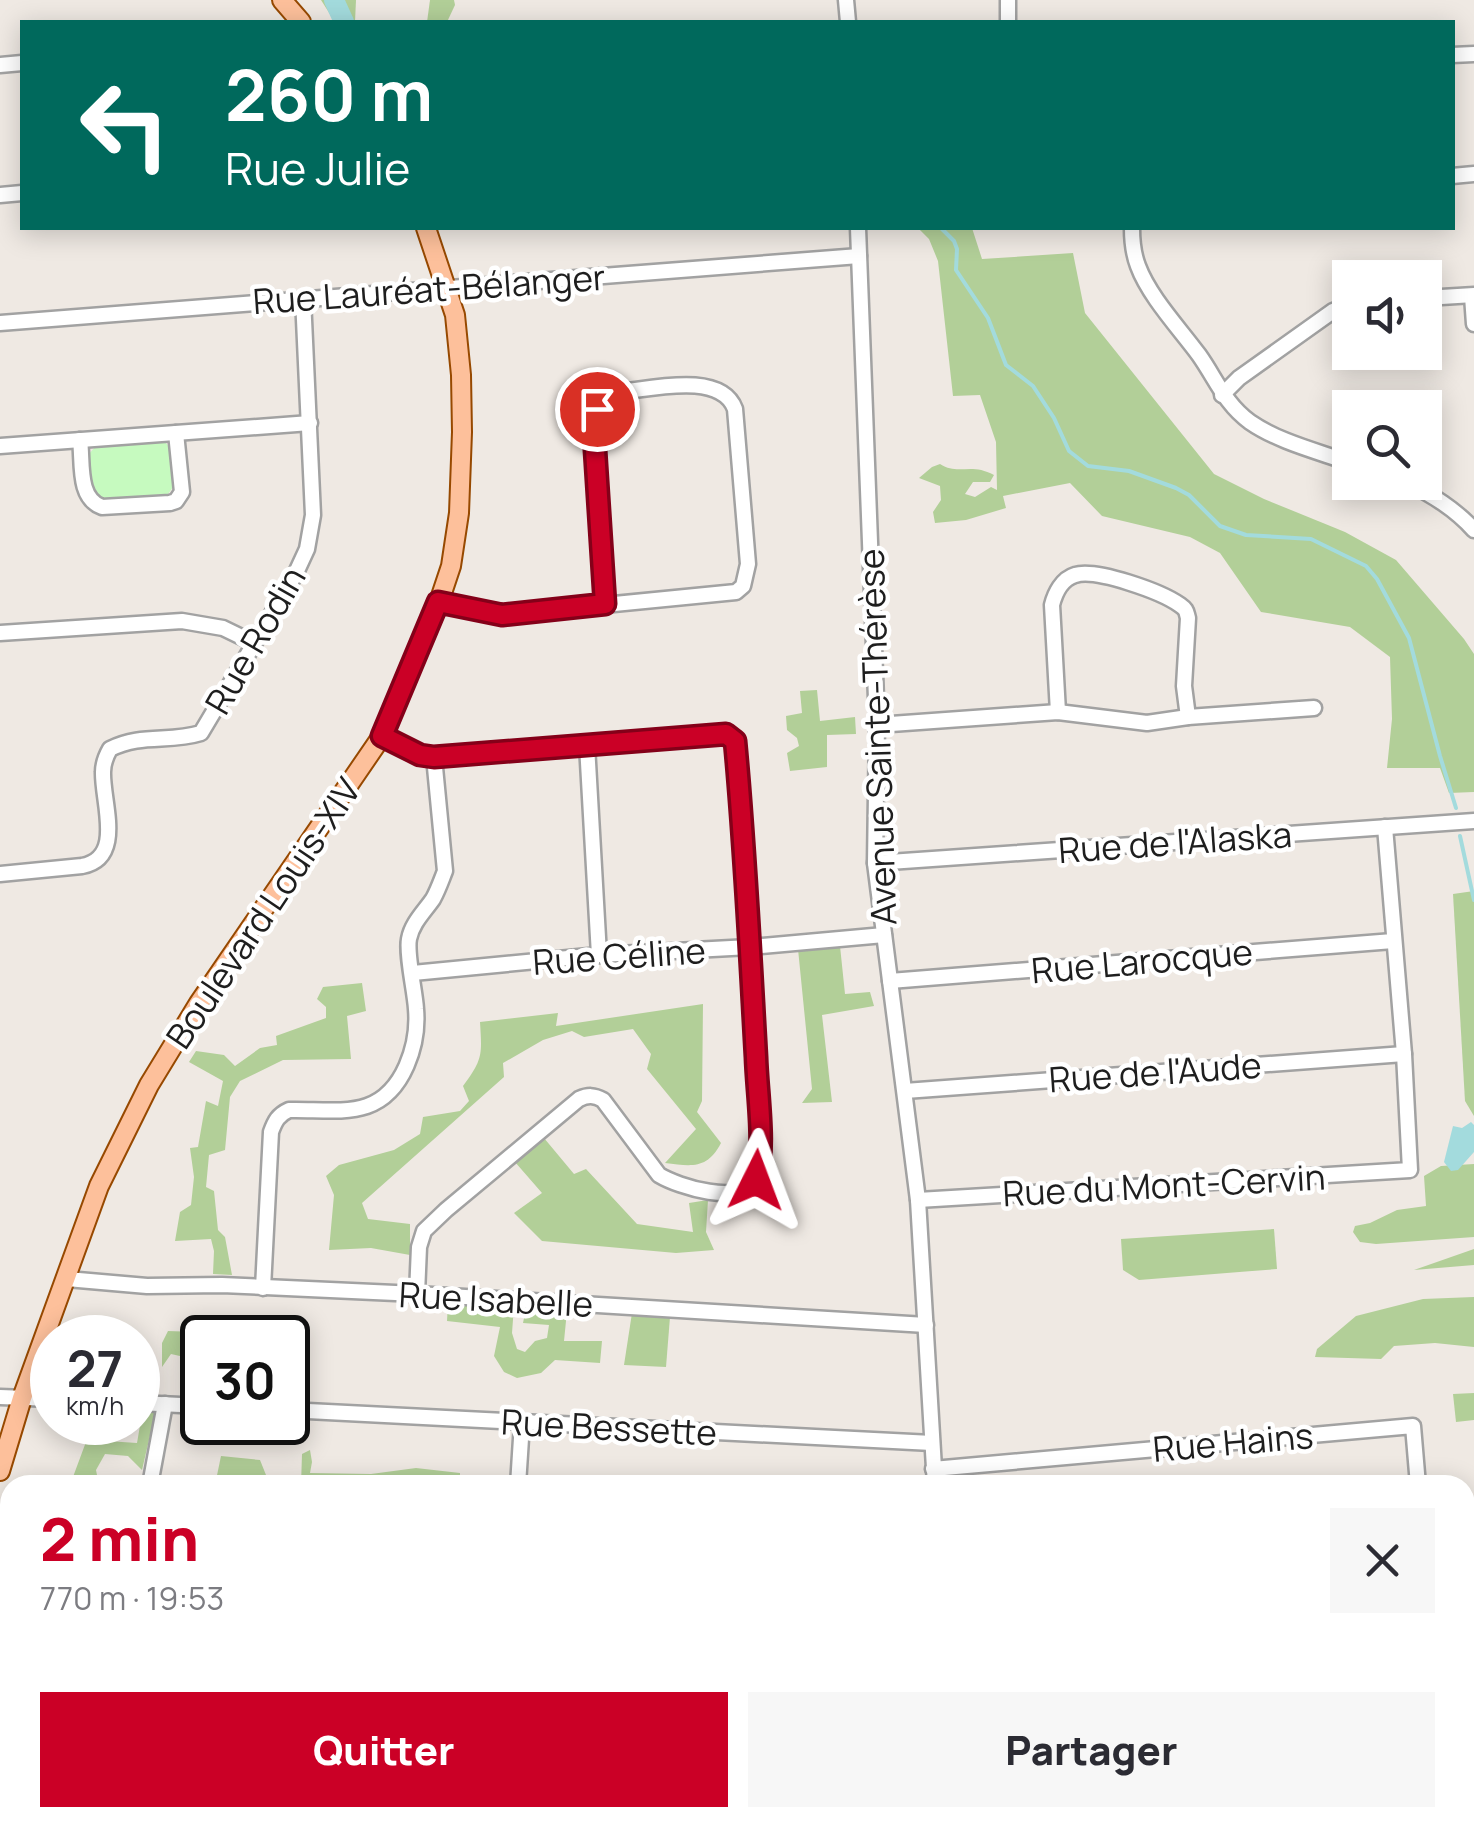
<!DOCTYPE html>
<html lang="fr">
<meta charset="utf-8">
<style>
:root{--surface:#fff;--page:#f7f7f7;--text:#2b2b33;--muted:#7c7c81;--accent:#cb0026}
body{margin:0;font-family:Manrope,sans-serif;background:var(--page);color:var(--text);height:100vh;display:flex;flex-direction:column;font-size:38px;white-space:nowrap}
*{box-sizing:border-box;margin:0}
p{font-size:32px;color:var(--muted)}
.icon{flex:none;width:55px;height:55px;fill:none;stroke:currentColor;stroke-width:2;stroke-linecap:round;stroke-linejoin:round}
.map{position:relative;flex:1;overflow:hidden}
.side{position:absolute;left:0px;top:1475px;width:1475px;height:352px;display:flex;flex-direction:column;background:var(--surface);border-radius:30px 30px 0 0;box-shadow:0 5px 25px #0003}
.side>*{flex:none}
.guide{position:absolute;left:20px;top:20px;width:1435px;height:210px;border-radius:0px;box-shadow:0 5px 25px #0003;background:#00695c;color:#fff;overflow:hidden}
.fabs{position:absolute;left:1332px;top:260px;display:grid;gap:20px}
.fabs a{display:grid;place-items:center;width:110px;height:110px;border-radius:0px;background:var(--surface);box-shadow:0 5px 25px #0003;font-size:50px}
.speed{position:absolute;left:30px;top:1315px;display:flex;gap:20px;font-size:50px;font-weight:700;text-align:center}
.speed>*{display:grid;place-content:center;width:130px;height:130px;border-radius:50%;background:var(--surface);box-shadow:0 5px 25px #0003;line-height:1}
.speed small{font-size:25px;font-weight:400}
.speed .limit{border:5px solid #111;border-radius:15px;background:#fff;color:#111}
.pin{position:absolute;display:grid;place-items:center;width:85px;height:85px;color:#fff;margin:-42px;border:5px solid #fff;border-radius:50%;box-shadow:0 2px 10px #0007}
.me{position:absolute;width:110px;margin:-55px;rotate:3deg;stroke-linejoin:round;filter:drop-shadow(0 0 8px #0008)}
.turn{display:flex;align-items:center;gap:35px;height:210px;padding:0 40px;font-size:45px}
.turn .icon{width:130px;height:130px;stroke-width:2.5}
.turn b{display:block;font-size:70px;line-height:85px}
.round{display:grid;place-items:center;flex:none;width:105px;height:105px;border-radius:0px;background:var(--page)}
.head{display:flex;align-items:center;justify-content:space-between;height:170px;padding:0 40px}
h1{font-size:60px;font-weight:800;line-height:75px;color:var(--accent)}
.action{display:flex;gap:20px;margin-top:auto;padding:20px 40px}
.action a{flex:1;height:115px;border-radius:0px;background:var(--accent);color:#fff;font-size:40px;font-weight:800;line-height:115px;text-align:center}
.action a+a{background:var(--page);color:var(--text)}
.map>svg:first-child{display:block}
.forest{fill:#b2cf98}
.park{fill:#c6fabf}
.water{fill:#a3dbdd}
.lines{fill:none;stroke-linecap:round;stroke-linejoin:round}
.stream{stroke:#a3dbdd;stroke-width:4}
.river{stroke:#a3dbdd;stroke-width:20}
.minor-casing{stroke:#a2a2a2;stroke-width:19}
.major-casing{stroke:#974900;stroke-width:22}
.minor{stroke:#fff;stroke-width:14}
.major{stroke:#fdc09b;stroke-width:18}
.route-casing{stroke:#840019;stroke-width:25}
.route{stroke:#cb0026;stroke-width:18}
.labels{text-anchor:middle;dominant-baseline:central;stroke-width:9;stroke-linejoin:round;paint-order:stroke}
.street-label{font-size:35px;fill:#1e1e1e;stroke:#fff}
</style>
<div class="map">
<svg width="1474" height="1827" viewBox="0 0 1474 1827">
<rect width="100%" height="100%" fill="#efe9e3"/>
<g class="forest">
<path d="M 321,0 L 356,0 L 355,22 L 335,22 Z"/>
<path d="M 430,0 L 454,0 L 455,5 L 447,22 L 427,22 Z"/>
<path d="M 918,228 L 972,228 L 982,259 L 1073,253 L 1085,313 L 1214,474 L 1264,499 L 1345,532 L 1396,560 L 1464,639 L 1474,654 L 1474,792 L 1449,793 L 1440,768 L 1387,768 L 1392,719 L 1390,657 L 1350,627 L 1261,612 L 1220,553 L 1190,537 L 1102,516 L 1070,483 L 1003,496 L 1006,508 L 966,520 L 935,523 L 933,512 L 941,500 L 940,486 L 919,478 L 932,467 L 940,464 C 959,476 970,462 994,475 L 990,482 L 973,482 L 965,494 L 975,497 L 991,487 L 997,490 L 996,442 L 980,395 L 953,396 L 938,261 L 929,239 Z"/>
<path d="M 817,690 L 820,721 L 855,717 L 856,734 L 827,735 L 827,767 L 790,771 L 787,753 L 799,746 L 797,738 L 787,730 L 786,716 L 802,713 L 800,691 Z"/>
<path d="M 1474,891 L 1474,1116 L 1465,1101 L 1453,894 Z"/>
<path d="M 840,946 L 845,994 L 870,992 L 874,1006 L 822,1015 L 832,1102 L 802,1103 L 812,1089 L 798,949 Z"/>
<path d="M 362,983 L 366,1011 L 347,1016 L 351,1059 L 283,1060 L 240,1081 L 230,1097 L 225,1150 L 209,1155 L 206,1187 L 214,1191 L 218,1230 L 225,1237 L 232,1275 L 213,1274 L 214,1251 L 211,1239 L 175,1241 L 180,1212 L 191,1205 L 194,1177 L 190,1148 L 198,1147 L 206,1101 L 218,1106 L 223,1081 L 189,1062 L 196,1051 L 224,1055 L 235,1066 L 260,1048 L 277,1045 L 276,1036 L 326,1018 L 326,1007 L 317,999 L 323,987 Z"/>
<path d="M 703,1004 L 702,1101 L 697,1112 L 721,1143 C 707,1170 691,1166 665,1163 L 696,1129 L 647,1069 L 651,1054 L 633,1029 L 584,1037 L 572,1031 L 543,1040 L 503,1063 L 504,1077 L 362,1203 L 368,1219 L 410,1224 L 410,1255 L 371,1248 L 329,1250 L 334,1195 L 326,1176 L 339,1165 L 394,1150 L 420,1134 L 423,1117 L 460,1111 L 469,1101 L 463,1086 C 483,1059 482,1055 480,1022 L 558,1013 L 556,1026 Z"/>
<path d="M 544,1138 L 574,1174 L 586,1169 L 637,1224 L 693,1232 L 689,1203 L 708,1200 L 706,1232 L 714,1250 L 676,1253 L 542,1241 L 514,1213 L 542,1193 L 515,1162 Z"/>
<path d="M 1474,1164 L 1474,1237 L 1376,1244 L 1360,1242 L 1353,1232 L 1355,1226 L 1370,1223 L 1397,1210 L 1426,1206 L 1424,1176 L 1441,1166 Z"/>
<path d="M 1274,1229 L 1277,1269 L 1139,1280 L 1123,1270 L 1121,1239 Z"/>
<path d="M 1474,1249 L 1474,1265 L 1414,1270 Z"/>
<path d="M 1474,1297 L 1474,1347 L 1435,1343 L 1394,1346 L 1381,1359 L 1315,1357 L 1317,1349 L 1356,1316 L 1423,1299 Z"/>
<path d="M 448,1303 L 514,1306 L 512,1333 L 517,1349 L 525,1352 L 535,1341 L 547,1338 L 549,1325 L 523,1323 L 526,1308 L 567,1311 L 564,1341 L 602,1341 L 600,1363 L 555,1360 L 541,1373 L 517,1378 L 504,1372 L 494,1356 L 500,1327 L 447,1321 Z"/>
<path d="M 632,1313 L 670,1317 L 666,1367 L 624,1365 Z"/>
<path d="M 168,1331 L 257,1334 L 259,1337 L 202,1338 L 202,1361 L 171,1354 L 162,1367 L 162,1343 Z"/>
<path d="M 1474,1393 L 1474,1420 L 1456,1422 L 1453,1394 Z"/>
<path d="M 143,1408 L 156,1410 L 142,1470 L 128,1456 L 105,1454 L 96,1470 L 99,1485 L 70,1485 L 93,1423 L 106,1423 L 107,1441 L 137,1443 Z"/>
<path d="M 310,1450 L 312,1462 L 310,1473 L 371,1474 L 416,1468 L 460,1473 L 460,1485 L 338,1485 L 335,1481 L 321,1485 L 301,1485 L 302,1454 Z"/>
<path d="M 221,1456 L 260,1460 L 270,1485 L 215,1485 Z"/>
</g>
<path class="park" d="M 165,442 L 171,449 L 173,487 L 168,494 L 98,499 L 93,492 L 89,454 L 95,447 Z"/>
<path class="water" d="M 1471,1122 L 1474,1125 L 1474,1152 L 1458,1170 L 1451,1171 L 1444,1162 L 1453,1126 L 1462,1128 Z"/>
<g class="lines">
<g class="stream">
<path d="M 941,228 L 954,241 L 957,249 L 956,270 L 988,318 L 1006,365 L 1033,386 L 1054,418 L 1069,451 L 1088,466 L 1129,471 L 1176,488 L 1189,495 L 1220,526 L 1246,535 L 1311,539 L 1366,566 L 1377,579 L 1409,638 L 1440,756 L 1456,808"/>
<path d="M 1460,836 L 1474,900"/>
</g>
<path class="river" d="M 334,0 L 344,22"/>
<g class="minor-casing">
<g id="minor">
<path d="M 846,0 L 848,22"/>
<path d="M 1008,0 L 1008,22"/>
<path d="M 1452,55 L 1474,54"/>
<path d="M 0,65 L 22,63"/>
<path d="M 1452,176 L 1474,174"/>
<path d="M 0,195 L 22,193"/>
<path d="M 858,228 L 877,725 L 875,863 L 918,1200 L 935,1485"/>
<path d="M 1132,228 C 1132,241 1133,253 1138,266 C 1149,296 1179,328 1199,355 C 1216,379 1225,404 1250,422 C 1279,442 1317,451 1350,463"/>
<path d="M 1472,296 L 1474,324"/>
<path d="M 1425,298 L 1474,295"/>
<path d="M 0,323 L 859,256"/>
<path d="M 1222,395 L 1239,378 L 1333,311 L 1350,304"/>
<path d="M 80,440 C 83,462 77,498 102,507 L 170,503 L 176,501 L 182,492 L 176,433"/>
<path d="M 0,446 L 310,423"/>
<path d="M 1407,482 C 1433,496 1454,508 1474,530"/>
<path d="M 439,602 L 502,615 L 736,592 L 743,586 L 748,564 L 735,409 C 721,371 651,389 619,392 C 605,397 598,405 593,419 L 605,604"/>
<path d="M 0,633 L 182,621 L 223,628 L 254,643"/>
<path d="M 1058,712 L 1052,605 C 1055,593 1062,579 1075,575 C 1096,568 1162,592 1180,605 C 1187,610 1186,611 1188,618 L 1184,686 L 1188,717"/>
<path d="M 877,725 L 1058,712 L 1147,723 L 1188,717 L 1314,708"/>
<path d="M 382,736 L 419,755 L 434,757 L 726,734 L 735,741 L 744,843 L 761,1165 C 759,1170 759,1176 756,1180 C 740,1206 679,1187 659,1175 L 603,1100 C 594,1095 588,1095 579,1099 L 446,1210 L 424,1231 L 419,1247 L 417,1294"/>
<path d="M 587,745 L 599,955"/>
<path d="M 875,863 L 1474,821"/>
<path d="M 0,874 L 82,866 C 125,858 102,802 103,772 C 103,763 106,756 110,749 C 142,733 169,743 201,733 L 295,575 L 307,549 L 313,515 L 303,298"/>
<path d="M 413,973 L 599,955 L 750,947 L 884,935"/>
<path d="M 890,981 L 1393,941"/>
<path d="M 905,1091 L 1404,1054"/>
<path d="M 918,1200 L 1410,1170 L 1404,1054 L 1385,827"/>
<path d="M 67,1279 L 147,1286 L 222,1285 L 417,1294 L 926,1325"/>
<path d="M 263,1288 L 271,1132 C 275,1121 278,1115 289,1110 C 313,1109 344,1114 367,1106 C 404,1093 419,1044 416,1009 C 415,991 406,954 409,939 C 412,923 424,912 433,899 C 438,890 441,881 445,871 L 434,757"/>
<path d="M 0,1397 L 52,1399"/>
<path d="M 138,1403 L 202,1406"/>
<path d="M 288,1410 L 932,1443"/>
<path d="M 933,1469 L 1413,1426 L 1418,1485"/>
<path d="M 150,1485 L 165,1404"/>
<path d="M 518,1485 L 522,1423"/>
<path d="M 1465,1602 L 1474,1601"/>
<path d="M 0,1660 L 10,1662"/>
<path d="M 0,1793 L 10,1796"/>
<path d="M 93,1818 L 129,1827"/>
<path d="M 656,1818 L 659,1827"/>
<path d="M 786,1818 L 789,1827"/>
<path d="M 972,1818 L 973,1827"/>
<path d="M 1441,1818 L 1442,1827"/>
<path d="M 141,1827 L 143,1818"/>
<path d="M 287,1827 L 289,1818"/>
</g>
</g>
<g class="major-casing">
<g id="major">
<path d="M 282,0 L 301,22"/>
<path d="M 0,1471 L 22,1398 L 99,1186 L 149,1085 L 199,1003 L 382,736 L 439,602 L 451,566 L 459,513 L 462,432 L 461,375 L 455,315 L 426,228"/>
</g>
</g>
<use href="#minor" class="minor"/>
<use href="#major" class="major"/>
</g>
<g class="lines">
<g class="route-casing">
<path id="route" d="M 597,409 L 593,419 L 605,604 L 502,615 L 438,602 L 382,736 L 420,755 L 434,757 L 726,734 L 735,741 C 745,846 750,952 756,1057 C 757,1093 766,1147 756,1180"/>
</g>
<use href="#route" class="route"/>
</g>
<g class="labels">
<g class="street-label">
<text transform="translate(429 289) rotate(-4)">Rue Lauréat-Bélanger</text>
<text transform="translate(255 640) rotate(-60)">Rue Rodin</text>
<text transform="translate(877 737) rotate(-92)">Avenue Sainte-Thérèse</text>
<text transform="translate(1175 842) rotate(-4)">Rue de l'Alaska</text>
<text transform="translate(263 913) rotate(-56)">Boulevard Louis-XIV</text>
<text transform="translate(619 956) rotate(-4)">Rue Céline</text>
<text transform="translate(1142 961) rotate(-5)">Rue Larocque</text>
<text transform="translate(1155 1072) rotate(-4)">Rue de l'Aude</text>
<text transform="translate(1164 1185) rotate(-3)">Rue du Mont-Cervin</text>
<text transform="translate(496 1299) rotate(3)">Rue Isabelle</text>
<text transform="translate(609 1427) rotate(3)">Rue Bessette</text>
<text transform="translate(1233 1442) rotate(-5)">Rue Hains</text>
</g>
</g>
</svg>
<div class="fabs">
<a><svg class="icon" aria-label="sound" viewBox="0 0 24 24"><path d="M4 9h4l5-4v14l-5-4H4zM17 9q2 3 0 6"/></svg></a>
<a><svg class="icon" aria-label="search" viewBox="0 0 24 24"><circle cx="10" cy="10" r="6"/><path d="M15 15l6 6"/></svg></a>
</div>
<div class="speed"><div>27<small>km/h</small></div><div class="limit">30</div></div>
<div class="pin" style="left:597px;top:409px;background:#d93025"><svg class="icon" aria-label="arrive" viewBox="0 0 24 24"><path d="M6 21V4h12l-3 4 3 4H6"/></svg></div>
<svg class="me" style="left:756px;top:1180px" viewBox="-20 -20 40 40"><path d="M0-17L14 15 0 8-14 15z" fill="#cb0026" stroke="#fff" stroke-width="4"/></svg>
<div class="guide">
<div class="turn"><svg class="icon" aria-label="left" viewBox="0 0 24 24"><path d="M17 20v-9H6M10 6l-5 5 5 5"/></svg><div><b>260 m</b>Rue Julie</div></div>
</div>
<section class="side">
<div class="head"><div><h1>2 min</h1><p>770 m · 19:53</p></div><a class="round"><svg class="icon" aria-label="close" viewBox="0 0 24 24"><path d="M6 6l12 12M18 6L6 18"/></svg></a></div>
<div class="action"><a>Quitter</a><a>Partager</a></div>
</section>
</div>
